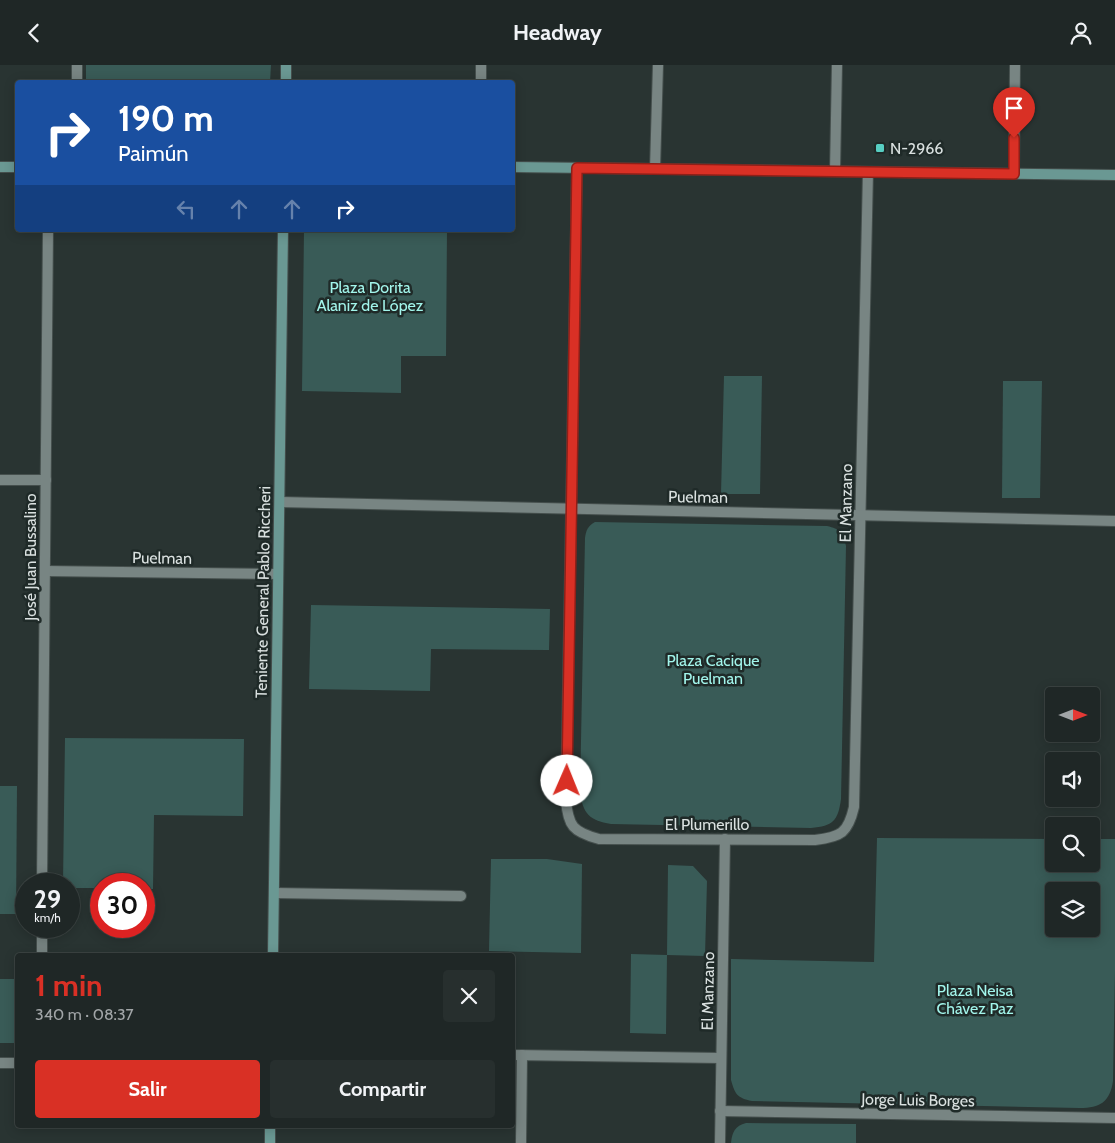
<!DOCTYPE html>
<html lang="es">
<meta charset="utf-8">
<style>
:root{--surface:#1f2726;--page:#272f2e;--text:#f1f3f6;--muted:#a1a5a7;--line:#3c4443;--accent:#d93025}
body{margin:0;font-family:Cabin,sans-serif;background:var(--page);color:var(--text);height:100vh;display:flex;flex-direction:column;font-size:19px;white-space:nowrap}
*{box-sizing:border-box;margin:0}
p{font-size:16px;color:var(--muted)}
.icon{flex:none;width:28px;height:28px;fill:none;stroke:currentColor;stroke-width:2;stroke-linecap:round;stroke-linejoin:round}
.map{position:relative;flex:1;overflow:hidden}
.panel{position:absolute;left:15px;top:888px;width:500px;height:175px;display:flex;flex-direction:column;background:var(--surface);border-radius:5px;box-shadow:0 2px 12px #0003,0 0 0 1px var(--line)}
.panel>*{flex:none}
.hud{position:absolute;left:15px;top:15px;width:500px;height:152px;border-radius:5px;box-shadow:0 2px 12px #0003,0 0 0 1px var(--line);background:#1a4fa0;color:#fff;overflow:hidden}
.needle{width:32px;rotate:90deg}
.fabs{position:absolute;left:1045px;top:622px;display:grid;gap:10px}
.fabs a{display:grid;place-items:center;width:55px;height:55px;border-radius:5px;background:var(--surface);box-shadow:0 2px 12px #0003,0 0 0 1px var(--line);font-size:25px}
.speed{position:absolute;left:15px;top:808px;display:flex;gap:10px;font-size:25px;font-weight:700;text-align:center}
.speed>*{display:grid;place-content:center;width:65px;height:65px;border-radius:50%;background:var(--surface);box-shadow:0 2px 12px #0003,0 0 0 1px var(--line);line-height:1}
.speed small{font-size:12px;font-weight:400}
.speed .limit{border:8px solid #d22;background:#fff;color:#111}
.pin{position:absolute;display:grid;place-items:center;width:42px;height:42px;color:#fff;margin:-51px -21px;border-radius:50% 50% 50% 0;rotate:-45deg;box-shadow:0 0 5px #0007}
.pin .icon{rotate:45deg}
.me{position:absolute;width:55px;margin:-28px;rotate:1deg;stroke-linejoin:round;filter:drop-shadow(0 0 4px #0008)}
.turn{display:flex;align-items:center;gap:18px;height:105px;padding:0 20px;font-size:22px}
.turn .icon{width:65px;height:65px;stroke-width:2.5}
.turn b{display:block;font-size:35px;line-height:42px}
.lanes{display:flex;align-items:center;height:48px;padding:0 20px;background:#0003;justify-content:center;gap:25px;direction:ltr}
.lanes .off{opacity:.35}
.round{display:grid;place-items:center;flex:none;width:52px;height:52px;border-radius:5px;background:var(--page)}
.overview{display:flex;align-items:center;justify-content:space-between;height:85px;padding:0 20px}
h1{font-size:30px;font-weight:700;line-height:38px;color:var(--accent)}
.button{display:flex;gap:10px;margin-top:auto;padding:10px 20px}
.button a{flex:1;height:58px;border-radius:5px;background:var(--accent);color:#fff;font-size:20px;font-weight:700;line-height:58px;text-align:center}
.button a+a{background:var(--page);color:var(--text)}
header{display:flex;justify-content:space-between;align-items:center;height:65px;padding:0 20px;background:var(--surface);font-size:22px;font-weight:700}
.map>svg:first-child{display:block}
.green{fill:#395b57;fill-rule:evenodd}
.lines{fill:none;stroke-linecap:round;stroke-linejoin:round}
.street-casing{stroke:#454f4d;stroke-width:12}
.secondary-casing{stroke:#454f4d;stroke-width:12}
.street{stroke:#788583;stroke-width:10}
.secondary{stroke:#6a9893;stroke-width:10}
.route-casing{stroke:#8d1f18;stroke-width:12}
.route{stroke:#d93025;stroke-width:9}
.poi-dot{fill:#57cec2;stroke:#1f2a28;stroke-width:2}
.labels{text-anchor:middle;dominant-baseline:central;stroke-width:5;stroke-linejoin:round;paint-order:stroke}
.poi-label{font-size:16px;fill:#dae1e0;stroke:#1f2a28;text-anchor:start}
.park-label{font-size:16px;fill:#a2f5eb;stroke:#1f2a28}
.street-label{font-size:16px;fill:#dae1e0;stroke:#1f2a28}
</style>
<header><svg class="icon" aria-label="back" viewBox="0 0 24 24"><path d="M15 5l-7 7 7 7"/></svg>Headway<svg class="icon" aria-label="person" viewBox="0 0 24 24"><circle cx="12" cy="8" r="4"/><path d="M4 21q1-7 8-7t8 7"/></svg></header>
<div class="map">
<svg width="1115" height="1078" viewBox="0 0 1115 1078">
<rect width="100%" height="100%" fill="#293432"/>
<g class="green">
<path d="M 86,0 L 271,0 L 270,17 L 86,17 Z"/>
<path d="M 304,165 L 447,165 L 446,291 L 401,291 L 401,328 L 302,326 Z"/>
<path d="M 724,311 L 762,311 L 760,429 L 721,429 Z"/>
<path d="M 1003,316 L 1042,316 L 1040,433 L 1002,433 Z"/>
<path d="M 595,457 L 827,461 C 840,464 843,468 846,481 L 841,734 C 838,756 833,761 811,763 L 611,759 C 589,755 583,749 580,727 L 585,473 C 586,465 588,461 595,457 Z"/>
<path d="M 311,540 L 550,544 L 549,585 L 431,584 L 430,626 L 309,624 Z"/>
<path d="M 65,673 L 244,674 L 243,751 L 154,750 L 153,824 L 144,824 L 144,819 L 101,819 L 101,823 L 69,823 L 69,819 L 63,819 Z"/>
<path d="M 0,721 L 17,721 L 16,849 L 0,849 Z"/>
<path d="M 877,773 L 1054,774 L 1054,799 L 1091,799 L 1091,774 L 1115,774 L 1115,906 L 1113,1016 C 1110,1037 1100,1043 1080,1043 L 752,1036 C 737,1033 735,1029 731,1015 L 731,894 L 874,897 ZM 1091,826 L 1091,864 L 1054,864 L 1054,826 Z"/>
<path d="M 491,794 L 547,794 L 582,799 L 581,888 L 489,886 Z"/>
<path d="M 668,800 L 693,801 L 707,816 L 705,891 L 667,890 L 666,969 L 630,968 L 631,889 L 667,890 Z"/>
<path d="M 0,914 L 16,914 L 15,978 L 0,978 Z"/>
<path d="M 746,1058 L 856,1059 L 856,1078 L 731,1078 C 732,1067 735,1061 746,1058 Z"/>
</g>
<g class="lines">
<g class="street-casing">
<g id="street">
<path d="M 77,18 L 77,0"/>
<path d="M 481,18 L 481,0"/>
<path d="M 577,103 L 566,735 C 568,761 573,767 599,774 L 815,775 C 841,772 848,768 854,742 L 868,107"/>
<path d="M 655,104 L 658,0"/>
<path d="M 835,106 L 837,0"/>
<path d="M 1014,109 L 1015,0"/>
<path d="M 0,415 L 46,415"/>
<path d="M 280,437 L 1115,456"/>
<path d="M 45,506 L 278,509"/>
<path d="M 42,819 L 48,165"/>
<path d="M 274,828 L 461,831"/>
<path d="M 42,890 L 42,861"/>
<path d="M 512,990 L 721,993"/>
<path d="M 0,998 L 18,998"/>
<path d="M 720,1046 L 1115,1053"/>
<path d="M 521,1078 L 522,990"/>
<path d="M 720,1078 L 725,774"/>
</g>
</g>
<g class="secondary-casing">
<g id="secondary">
<path d="M 286,18 L 286,0"/>
<path d="M 0,102 L 18,102"/>
<path d="M 512,102 L 1115,110"/>
<path d="M 273,890 L 283,165"/>
<path d="M 270,1078 L 270,1060"/>
</g>
</g>
<use href="#street" class="street"/>
<use href="#secondary" class="secondary"/>
</g>
<g class="lines">
<g class="route-casing">
<path id="route" d="M 567,716 L 577,103 L 1014,109 L 1014,73"/>
</g>
<use href="#route" class="route"/>
</g>
<rect class="poi-dot" x="875" y="78" width="10" height="10" rx="2.5"/>
<g class="labels">
<g class="poi-label">
<text x="890" y="83">N-2966</text>
</g>
<g class="park-label">
<text x="370" y="222">Plaza Dorita<tspan x="370" dy="18">Alaniz de López</tspan></text>
<text x="713" y="595">Plaza Cacique<tspan x="713" dy="18">Puelman</tspan></text>
<text x="975" y="925">Plaza Neisa<tspan x="975" dy="18">Chávez Paz</tspan></text>
</g>
<g class="street-label">
<text transform="translate(698 432) rotate(1)">Puelman</text>
<text transform="translate(846 438) rotate(-89)">El Manzano</text>
<text transform="translate(30 492) rotate(-90)">José Juan Bussalino</text>
<text transform="translate(162 493) rotate(1)">Puelman</text>
<text transform="translate(263 527) rotate(-89)">Teniente General Pablo Riccheri</text>
<text x="707" y="759">El Plumerillo</text>
<text transform="translate(708 926) rotate(-89)">El Manzano</text>
<text transform="translate(918 1035) rotate(1)">Jorge Luis Borges</text>
</g>
</g>
</svg>
<div class="fabs">
<a><svg class="needle" viewBox="-14 -14 28 28"><path d="M0-13l5 13h-10z" fill="#e53935"/><path d="M0 13l5-13h-10z" fill="#a1a5a7"/></svg></a>
<a><svg class="icon" aria-label="sound" viewBox="0 0 24 24"><path d="M4 9h4l5-4v14l-5-4H4zM17 9q2 3 0 6"/></svg></a>
<a><svg class="icon" aria-label="search" viewBox="0 0 24 24"><circle cx="10" cy="10" r="6"/><path d="M15 15l6 6"/></svg></a>
<a><svg class="icon" aria-label="layers" viewBox="0 0 24 24"><path d="M12 4l9 5-9 5-9-5zM3 14l9 5 9-5"/></svg></a>
</div>
<div class="speed"><div>29<small>km/h</small></div><div class="limit">30</div></div>
<div class="pin" style="left:1014px;top:73px;background:#d93025"><svg class="icon" aria-label="arrive" viewBox="0 0 24 24"><path d="M6 21V4h12l-3 4 3 4H6"/></svg></div>
<svg class="me" style="left:567px;top:716px" viewBox="-20 -20 40 40"><circle r="19" fill="#fff"/><path d="M0-13L10 11 0 6-10 11z" fill="#d93025"/></svg>
<div class="hud">
<div class="turn"><svg class="icon" aria-label="right" viewBox="0 0 24 24"><path d="M7 20v-9h11M14 6l5 5-5 5"/></svg><div><b>190 m</b>Paimún</div></div>
<div class="lanes"><svg class="icon off" aria-label="left" viewBox="0 0 24 24"><path d="M17 20v-9H6M10 6l-5 5 5 5"/></svg><svg class="icon off" aria-label="ahead" viewBox="0 0 24 24"><path d="M12 20V5M6 11l6-6 6 6"/></svg><svg class="icon off" aria-label="ahead" viewBox="0 0 24 24"><path d="M12 20V5M6 11l6-6 6 6"/></svg><svg class="icon" aria-label="right" viewBox="0 0 24 24"><path d="M7 20v-9h11M14 6l5 5-5 5"/></svg></div>
</div>
<section class="panel">
<div class="overview"><div><h1>1 min</h1><p>340 m · 08:37</p></div><a class="round"><svg class="icon" aria-label="close" viewBox="0 0 24 24"><path d="M6 6l12 12M18 6L6 18"/></svg></a></div>
<div class="button"><a>Salir</a><a>Compartir</a></div>
</section>
</div>
